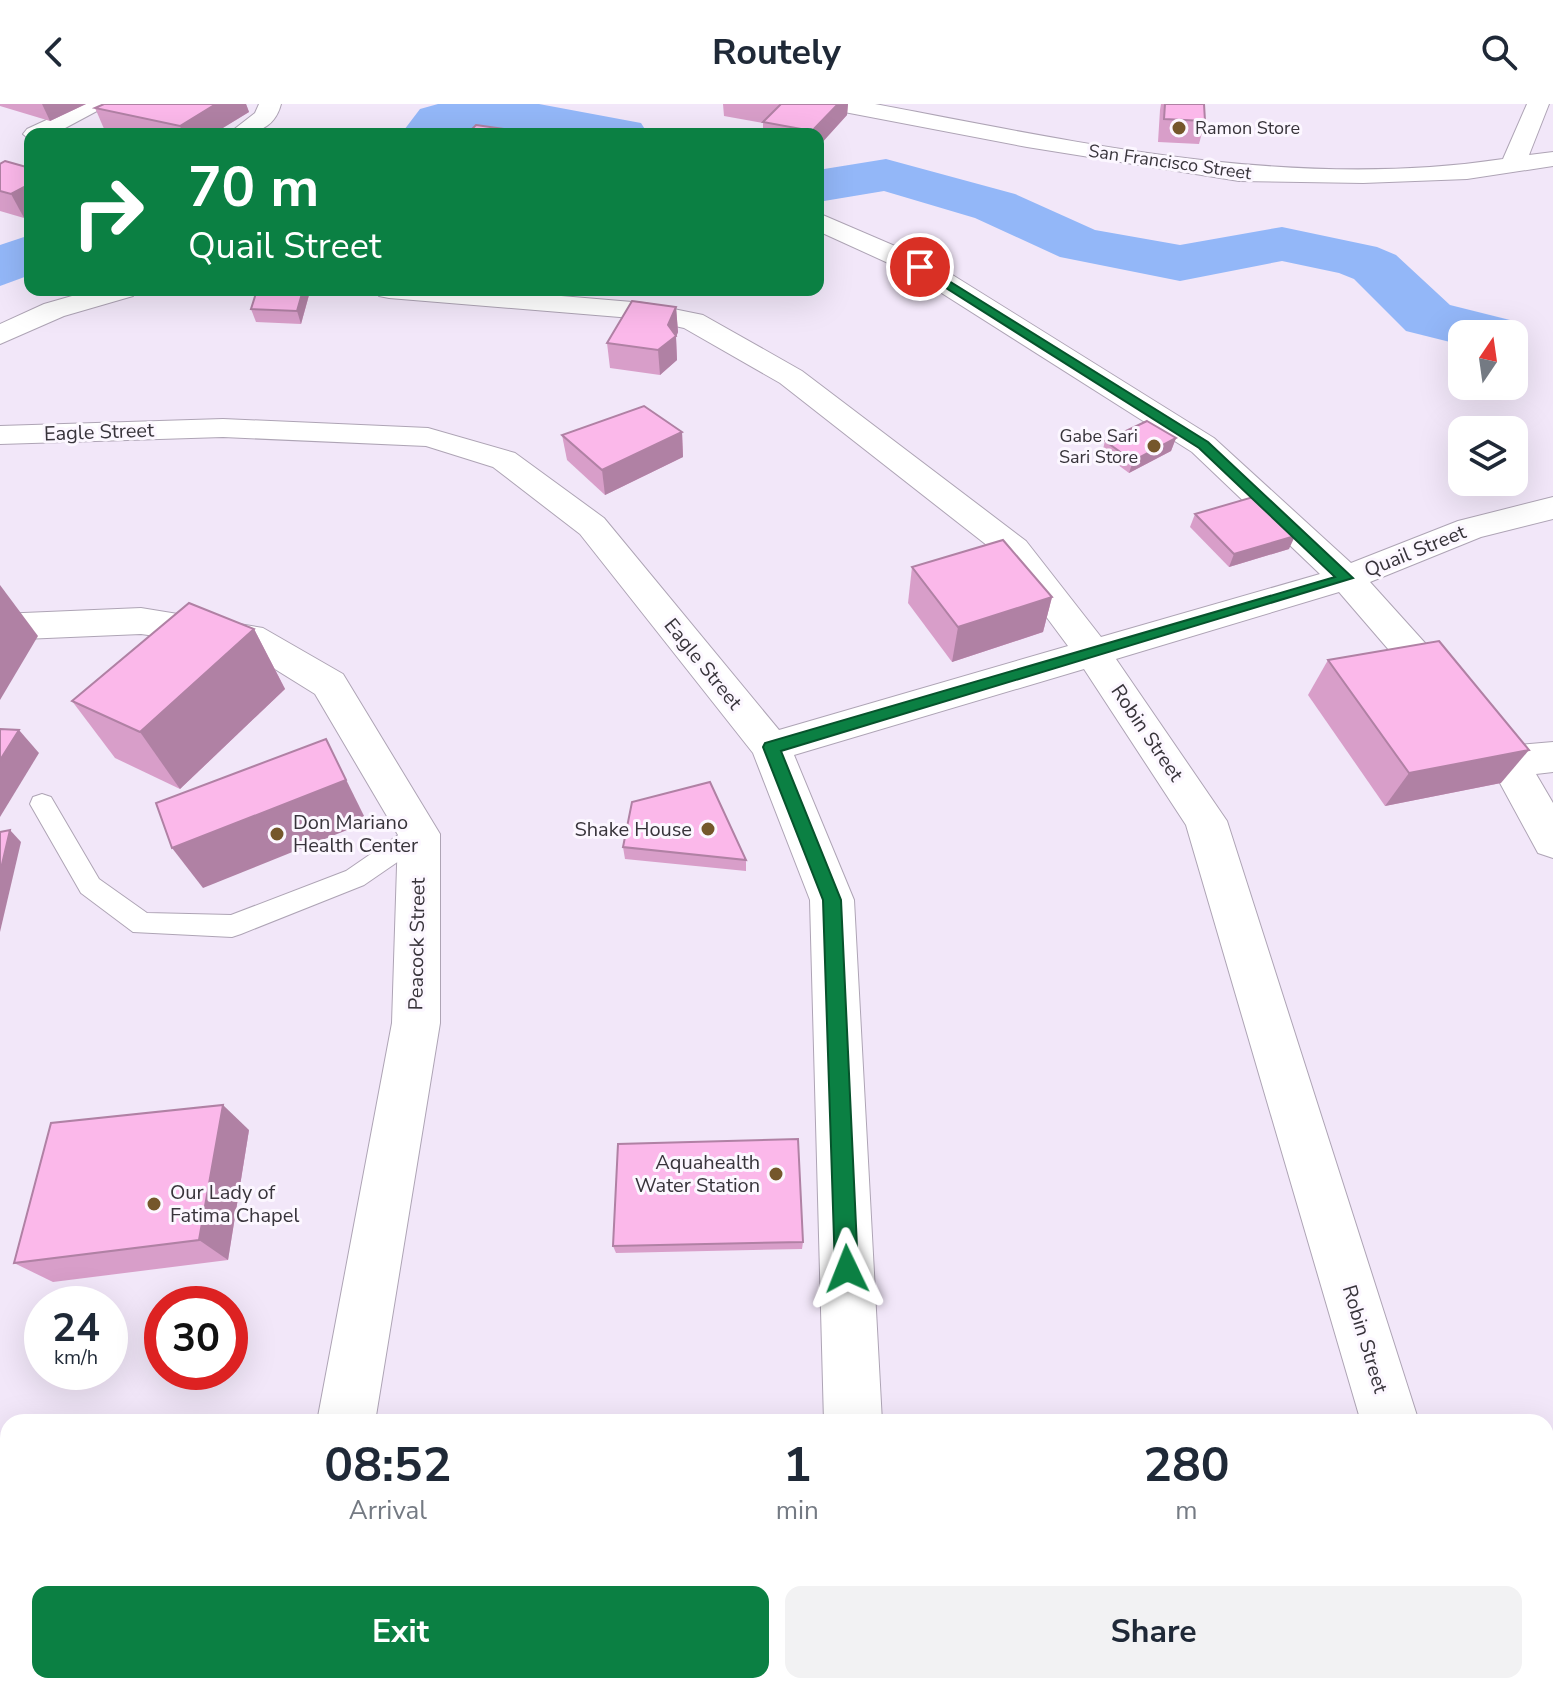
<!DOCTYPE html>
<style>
:root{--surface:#fff;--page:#f2f2f3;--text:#1f2937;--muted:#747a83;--accent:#0b8043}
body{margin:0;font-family:"Nunito Sans",sans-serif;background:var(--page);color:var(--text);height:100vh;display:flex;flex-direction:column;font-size:30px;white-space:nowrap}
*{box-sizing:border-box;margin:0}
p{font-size:26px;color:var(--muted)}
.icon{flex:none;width:44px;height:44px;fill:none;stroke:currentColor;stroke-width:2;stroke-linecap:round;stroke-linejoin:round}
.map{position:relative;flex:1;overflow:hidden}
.panel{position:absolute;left:0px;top:1310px;width:1554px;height:280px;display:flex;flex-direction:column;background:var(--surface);border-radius:24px 24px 0 0;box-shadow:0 8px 32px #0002}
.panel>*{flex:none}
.banner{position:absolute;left:24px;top:24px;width:800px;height:168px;border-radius:16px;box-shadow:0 8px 32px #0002;background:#0b8043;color:#fff;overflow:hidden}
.needle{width:52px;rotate:13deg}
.fabs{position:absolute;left:1448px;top:216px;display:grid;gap:16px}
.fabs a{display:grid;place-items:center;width:80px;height:80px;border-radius:16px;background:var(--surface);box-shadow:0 8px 32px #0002;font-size:40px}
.speed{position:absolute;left:24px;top:1182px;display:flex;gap:16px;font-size:40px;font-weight:700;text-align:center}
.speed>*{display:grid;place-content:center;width:104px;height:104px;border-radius:50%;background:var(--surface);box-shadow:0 8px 32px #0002;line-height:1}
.speed small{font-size:20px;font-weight:400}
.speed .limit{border:12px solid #d22;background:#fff;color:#111}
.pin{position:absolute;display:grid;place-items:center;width:68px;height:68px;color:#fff;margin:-34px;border:4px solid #fff;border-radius:50%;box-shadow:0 2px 8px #0007}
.me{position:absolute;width:88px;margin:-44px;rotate:358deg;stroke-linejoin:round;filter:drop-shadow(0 0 6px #0008)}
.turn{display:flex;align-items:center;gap:28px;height:168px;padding:0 32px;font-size:36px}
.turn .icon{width:104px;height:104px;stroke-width:2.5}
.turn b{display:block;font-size:56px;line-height:68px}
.eta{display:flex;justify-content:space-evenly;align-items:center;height:136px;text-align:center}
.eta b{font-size:48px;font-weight:700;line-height:56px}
.cta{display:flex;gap:16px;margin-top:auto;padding:16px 32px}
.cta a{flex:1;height:92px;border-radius:16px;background:var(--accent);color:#fff;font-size:32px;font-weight:700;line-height:92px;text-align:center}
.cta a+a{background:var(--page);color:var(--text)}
header{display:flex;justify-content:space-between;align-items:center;height:104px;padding:0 32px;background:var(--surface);font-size:36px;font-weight:700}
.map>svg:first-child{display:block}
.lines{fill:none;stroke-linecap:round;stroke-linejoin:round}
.river{fill:#93b7f8;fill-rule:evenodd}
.lane-casing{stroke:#aea4b5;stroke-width:2}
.street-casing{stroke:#aea4b5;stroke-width:2}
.secondary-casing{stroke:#aea4b5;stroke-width:2}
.lane{fill:#fff;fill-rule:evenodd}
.street{fill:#fff;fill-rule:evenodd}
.secondary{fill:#fff;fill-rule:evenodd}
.wall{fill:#d89ec9}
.shaded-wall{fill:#b081a4}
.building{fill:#fbb8ea;stroke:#b081a4;stroke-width:2}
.route{fill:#0b8043;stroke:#07532c;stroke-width:2}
.poi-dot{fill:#75572b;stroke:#fcf7ff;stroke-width:3}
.labels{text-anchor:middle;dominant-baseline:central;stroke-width:6;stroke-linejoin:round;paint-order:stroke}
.far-poi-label{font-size:18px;fill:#38343b;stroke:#fcf7ff;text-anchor:start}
.far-street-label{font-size:18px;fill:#38343b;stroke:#fcf7ff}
.street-label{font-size:20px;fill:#38343b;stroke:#fcf7ff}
.poi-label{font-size:20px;fill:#38343b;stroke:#fcf7ff;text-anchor:start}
</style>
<header><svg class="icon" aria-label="back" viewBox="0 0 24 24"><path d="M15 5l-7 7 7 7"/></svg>Routely<svg class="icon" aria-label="search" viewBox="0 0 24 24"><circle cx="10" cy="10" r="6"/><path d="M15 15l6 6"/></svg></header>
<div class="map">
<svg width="1553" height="1590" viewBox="0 0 1553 1590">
<rect width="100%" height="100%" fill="#f2e7f9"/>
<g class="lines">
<g class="river">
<path d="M 438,0 L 539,0 L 641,19 L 648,30 L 538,30 L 473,25 L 452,30 L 401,30 L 420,5 Z"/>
<path d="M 886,55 L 1015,90 L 1095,126 L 1180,141 L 1282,123 L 1377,143 L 1396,151 L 1450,201 L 1514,217 L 1523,230 L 1514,243 L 1514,230 L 1462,230 L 1462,241 L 1406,227 L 1354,175 L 1339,169 L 1282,157 L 1180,177 L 1060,153 L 975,114 L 884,87 L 818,98 L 818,66 Z"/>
<path d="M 30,131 L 30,171 L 0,182 L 0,141 Z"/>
</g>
<g class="lane-casing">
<path id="lane" d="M 42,690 L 51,693 L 99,775 L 147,809 L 231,811 L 346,767 L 410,723 L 419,720 L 428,723 L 431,730 L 428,737 L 364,781 L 241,830 L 232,833 L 133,828 L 81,789 L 30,700 L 33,693 Z"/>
</g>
<g class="street-casing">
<g id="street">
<path d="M 259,0 L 281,0 C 274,27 253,30 228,30 L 255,9 Z"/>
<path d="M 828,0 L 875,0 C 1081,39 1292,87 1503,55 L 1527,0 L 1549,0 L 1529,51 L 1553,48 L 1553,62 L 1467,75 L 1363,79 L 1239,77 L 1027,43 L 839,7 Z"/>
<path d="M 818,109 L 930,157 L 1214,334 L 1351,459 L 1458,417 L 1553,393 L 1553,415 L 1481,433 L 1370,478 L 1517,641 L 1553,638 L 1553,668 L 1536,670 L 1553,699 L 1553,754 L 1538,749 L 1494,668 L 1339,488 L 1116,555 L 1227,717 L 1419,1318 L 1361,1318 L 1186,721 L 1084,565 L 794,651 L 854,796 L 882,1318 L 824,1318 L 810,796 L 753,649 L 580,430 L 493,363 L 426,342 L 223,333 L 0,340 L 0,322 L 223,315 L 428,324 L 515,349 L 604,414 L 779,626 L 1068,542 L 1002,453 L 780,279 L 684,224 L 644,215 L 389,194 L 379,192 L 375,186 L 490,186 L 644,199 L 703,211 L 802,267 L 1026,437 L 1101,533 L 1320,470 L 1192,348 L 910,169 L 818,127 Z"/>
<path d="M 93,186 L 137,186 L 133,192 L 64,212 L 0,240 L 0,220 L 44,200 Z"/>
<path d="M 141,504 L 263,524 L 343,570 L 440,730 L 440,919 L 375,1318 L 317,1318 L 392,919 L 398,731 L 315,590 L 241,544 L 141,530 L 0,536 L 0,510 Z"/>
<path d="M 267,1582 L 333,1582 L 332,1590 L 266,1590 Z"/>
<path d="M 832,1582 L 898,1582 L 899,1590 L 833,1590 Z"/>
<path d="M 1437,1582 L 1503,1582 L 1506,1590 L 1440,1590 Z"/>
</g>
</g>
<g class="secondary-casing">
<path id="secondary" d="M 81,0 L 110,0 L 54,30 L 30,30 L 30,36 L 23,30 L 27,25 Z"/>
</g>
<use href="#lane" class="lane"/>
<use href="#street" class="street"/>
<use href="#secondary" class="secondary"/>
</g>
<g class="wall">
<path d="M 0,0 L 86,0 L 50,17 L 0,2 Z"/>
<path d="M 104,0 L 246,0 L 249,8 L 213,30 L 118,30 L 105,27 L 95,4 Z"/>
<path d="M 723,0 L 848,0 L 847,11 L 818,43 L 818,30 L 763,30 L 763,19 L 724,12 Z"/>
<path d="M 1161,0 L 1204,0 L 1205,17 L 1199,40 L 1158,38 L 1160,6 Z"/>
<path d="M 0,60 L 24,114 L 0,107 Z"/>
<path d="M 609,186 L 644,186 L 642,190 Z"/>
<path d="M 309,191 L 301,220 L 256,218 L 251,205 Z"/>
<path d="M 676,203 L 678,228 L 676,233 L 677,256 L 660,271 L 610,264 L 607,239 Z"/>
<path d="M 682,328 L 683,353 L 605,391 L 567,356 L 562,331 Z"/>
<path d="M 1176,334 L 1171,347 L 1129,369 L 1102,349 L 1105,337 Z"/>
<path d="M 1195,410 L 1289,445 L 1229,463 L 1190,423 Z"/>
<path d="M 912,463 L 1052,493 L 1043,528 L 952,558 L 908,499 Z"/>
<path d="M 254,525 L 285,585 L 180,685 L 115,654 L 72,597 Z"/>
<path d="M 1328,556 L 1501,679 L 1385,702 L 1308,591 Z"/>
<path d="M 623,743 L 746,756 L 746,767 L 625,755 Z"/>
<path d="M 249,1026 L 228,1156 L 53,1178 L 14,1159 Z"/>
<path d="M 803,1138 L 802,1145 L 616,1149 L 613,1142 Z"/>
</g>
<g class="shaded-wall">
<path d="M 42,0 L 86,0 L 50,17 Z"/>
<path d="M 216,0 L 246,0 L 249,8 L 213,30 L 183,30 L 180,22 Z"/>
<path d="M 838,0 L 848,0 L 847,11 L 818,43 L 818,30 L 812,30 L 812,27 Z"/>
<path d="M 30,80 L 30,110 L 24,114 L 11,90 Z"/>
<path d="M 303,186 L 308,186 L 309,191 L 301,220 L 297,207 Z"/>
<path d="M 676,203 L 678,228 L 676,233 L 677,256 L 660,271 L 658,246 L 668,221 Z"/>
<path d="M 682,328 L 683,353 L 605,391 L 602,366 Z"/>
<path d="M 1176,334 L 1171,347 L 1129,369 L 1133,357 Z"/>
<path d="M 1295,432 L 1289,445 L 1229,463 L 1234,450 Z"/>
<path d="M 0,481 L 38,532 L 0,596 Z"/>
<path d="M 1052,493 L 1043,528 L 952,558 L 958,523 Z"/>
<path d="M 254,525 L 285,585 L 180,685 L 140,628 Z"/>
<path d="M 19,626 L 39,649 L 0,713 L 0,656 Z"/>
<path d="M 326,635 L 367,718 L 203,784 L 172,744 Z"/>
<path d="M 1529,646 L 1501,679 L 1385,702 L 1409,669 Z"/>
<path d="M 10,726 L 21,738 L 0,828 L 0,769 Z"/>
<path d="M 223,1001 L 249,1026 L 228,1156 L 199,1136 Z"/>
</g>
<g class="building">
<path d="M 104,0 L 216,0 L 180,22 L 95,4 Z"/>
<path d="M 781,0 L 838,0 L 812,27 L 763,18 Z"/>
<path d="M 1165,0 L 1204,0 L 1205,17 L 1164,15 Z"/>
<path d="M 476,21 L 504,25 L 501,29 L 502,30 L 475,30 L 469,28 Z"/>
<path d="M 5,57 L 30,64 L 30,80 L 11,90 L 0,87 L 0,60 Z"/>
<path d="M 257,186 L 303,186 L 297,207 L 251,205 Z"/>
<path d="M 632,197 L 676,203 L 668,221 L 676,232 L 658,246 L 607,239 Z"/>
<path d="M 644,302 L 682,328 L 602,366 L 562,331 Z"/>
<path d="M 1147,317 L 1176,334 L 1133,357 L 1105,337 Z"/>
<path d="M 1253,393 L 1295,432 L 1234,450 L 1195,410 Z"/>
<path d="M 1003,436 L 1052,493 L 958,523 L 912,463 Z"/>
<path d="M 189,499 L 254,525 L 140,628 L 72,597 Z"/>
<path d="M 1439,537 L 1529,646 L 1409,669 L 1328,556 Z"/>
<path d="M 0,625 L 19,626 L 0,656 Z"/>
<path d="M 326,635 L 346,676 L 172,744 L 156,699 Z"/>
<path d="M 710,678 L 746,756 L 623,743 L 632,698 Z"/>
<path d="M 10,726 L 0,769 L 0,728 Z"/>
<path d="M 223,1001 L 199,1136 L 14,1159 L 51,1019 Z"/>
<path d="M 798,1035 L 803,1138 L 613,1142 L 618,1040 Z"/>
</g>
<path class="route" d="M 920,159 L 1208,338 L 1353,474 L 781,647 L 841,796 L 858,1165 L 854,1172 L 847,1176 L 839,1172 L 835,1165 L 823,796 L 763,643 L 765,639 L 1335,473 L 1199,344 L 916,165 Z"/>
<g class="poi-dot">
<circle cx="1179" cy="24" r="8"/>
<circle cx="1154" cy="342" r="8"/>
<circle cx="708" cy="725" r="8"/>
<circle cx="277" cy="730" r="8"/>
<circle cx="776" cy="1070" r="8"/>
<circle cx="154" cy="1100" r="8"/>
</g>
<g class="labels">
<g class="far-poi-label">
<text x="1195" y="24">Ramon Store</text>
<text x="1138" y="332" text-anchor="end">Gabe Sari<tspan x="1138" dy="21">Sari Store</tspan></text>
</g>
<g class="far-street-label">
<text transform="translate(1170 58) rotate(8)">San Francisco Street</text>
</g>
<g class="street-label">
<text transform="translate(99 328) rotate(-2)">Eagle Street</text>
<text transform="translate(1415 447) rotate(-22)">Quail Street</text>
<text transform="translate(703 560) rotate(51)">Eagle Street</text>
<text transform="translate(1147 629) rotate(56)">Robin Street</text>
<text transform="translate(417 840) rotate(-89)">Peacock Street</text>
<text transform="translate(1365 1235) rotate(73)">Robin Street</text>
</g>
<g class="poi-label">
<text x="293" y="718">Don Mariano<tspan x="293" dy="23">Health Center</tspan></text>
<text x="692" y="725" text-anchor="end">Shake House</text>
<text x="760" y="1058" text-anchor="end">Aquahealth<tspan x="760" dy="23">Water Station</tspan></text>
<text x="170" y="1088">Our Lady of<tspan x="170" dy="23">Fatima Chapel</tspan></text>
</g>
</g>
</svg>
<div class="fabs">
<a><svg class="needle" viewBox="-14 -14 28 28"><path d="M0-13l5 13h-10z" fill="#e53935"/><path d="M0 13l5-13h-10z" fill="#747a83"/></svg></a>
<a><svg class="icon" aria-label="layers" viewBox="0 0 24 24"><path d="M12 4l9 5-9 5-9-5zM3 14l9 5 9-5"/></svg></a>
</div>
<div class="speed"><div>24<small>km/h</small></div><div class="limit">30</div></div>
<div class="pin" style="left:920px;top:163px;background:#d93025"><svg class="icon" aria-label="arrive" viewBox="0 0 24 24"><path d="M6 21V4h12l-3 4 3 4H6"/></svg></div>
<svg class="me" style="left:847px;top:1165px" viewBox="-20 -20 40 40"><path d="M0-17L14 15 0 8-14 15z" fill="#0b8043" stroke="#fff" stroke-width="4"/></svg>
<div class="banner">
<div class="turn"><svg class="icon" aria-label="right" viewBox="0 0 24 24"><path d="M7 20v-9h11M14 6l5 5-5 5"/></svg><div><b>70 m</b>Quail Street</div></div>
</div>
<section class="panel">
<div class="eta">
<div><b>08:52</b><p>Arrival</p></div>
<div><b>1</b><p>min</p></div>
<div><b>280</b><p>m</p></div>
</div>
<div class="cta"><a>Exit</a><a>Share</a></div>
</section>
</div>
